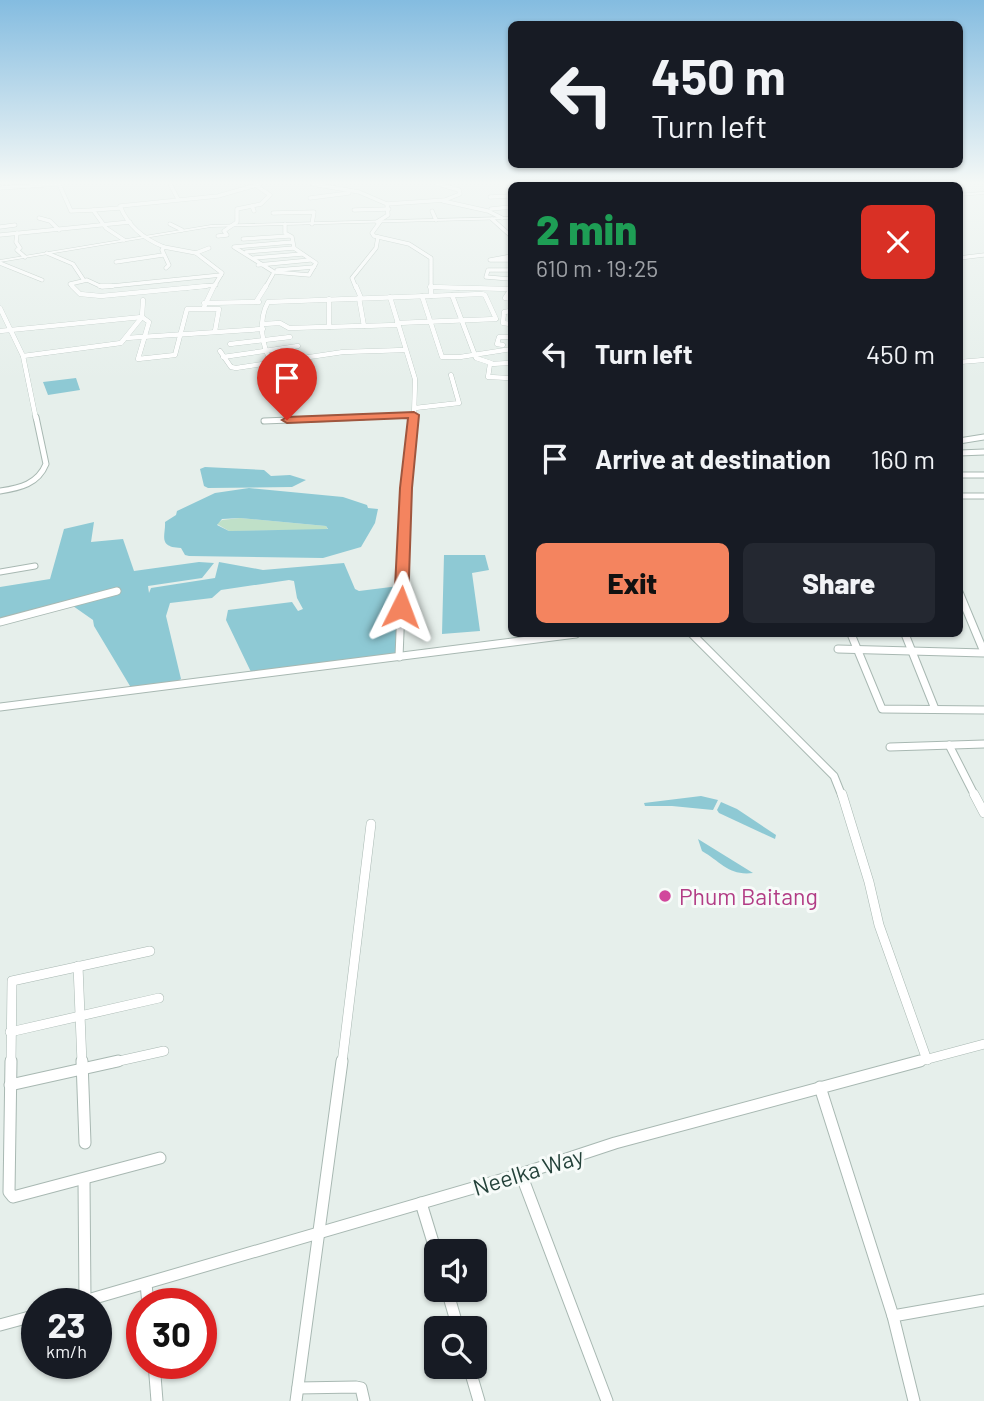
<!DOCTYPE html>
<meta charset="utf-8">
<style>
:root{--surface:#171b24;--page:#242831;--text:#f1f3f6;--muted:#9ea1a6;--accent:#f4845f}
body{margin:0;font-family:Barlow,sans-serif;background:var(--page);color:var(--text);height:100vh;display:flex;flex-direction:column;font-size:26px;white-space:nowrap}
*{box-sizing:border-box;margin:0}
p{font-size:23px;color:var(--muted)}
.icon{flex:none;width:38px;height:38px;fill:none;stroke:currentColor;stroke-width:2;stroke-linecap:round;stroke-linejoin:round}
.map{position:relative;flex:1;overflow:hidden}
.drawer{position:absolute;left:508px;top:182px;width:455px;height:455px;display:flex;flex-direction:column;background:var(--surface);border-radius:10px;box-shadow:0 2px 5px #0004}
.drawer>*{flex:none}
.banner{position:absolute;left:508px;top:21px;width:455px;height:147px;border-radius:10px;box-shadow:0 2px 5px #0004;background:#171b24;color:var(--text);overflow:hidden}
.buttons{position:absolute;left:424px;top:1239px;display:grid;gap:14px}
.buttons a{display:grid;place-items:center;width:63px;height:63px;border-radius:10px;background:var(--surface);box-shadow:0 2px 5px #0004;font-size:35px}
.speed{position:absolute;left:21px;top:1288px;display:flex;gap:14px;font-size:35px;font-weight:700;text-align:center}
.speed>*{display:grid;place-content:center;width:91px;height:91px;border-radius:50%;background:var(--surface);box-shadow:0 2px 5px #0004;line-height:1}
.speed small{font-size:18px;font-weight:400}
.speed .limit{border:10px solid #d22;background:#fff;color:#111}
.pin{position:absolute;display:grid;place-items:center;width:60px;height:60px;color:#fff;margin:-72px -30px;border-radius:50% 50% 50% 0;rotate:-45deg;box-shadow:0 0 7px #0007}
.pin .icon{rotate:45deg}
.me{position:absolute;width:77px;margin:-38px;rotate:3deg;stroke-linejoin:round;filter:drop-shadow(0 0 5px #0008)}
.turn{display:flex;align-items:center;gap:24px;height:147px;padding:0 28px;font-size:32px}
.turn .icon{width:91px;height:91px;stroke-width:2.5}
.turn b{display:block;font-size:49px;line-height:60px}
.round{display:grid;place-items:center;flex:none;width:74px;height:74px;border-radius:10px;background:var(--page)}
.head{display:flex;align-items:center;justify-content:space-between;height:119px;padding:0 28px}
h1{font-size:42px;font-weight:800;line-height:52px;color:#1e9e55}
.action{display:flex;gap:14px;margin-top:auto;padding:14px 28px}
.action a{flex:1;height:80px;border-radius:10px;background:var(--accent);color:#111;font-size:28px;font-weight:800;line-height:80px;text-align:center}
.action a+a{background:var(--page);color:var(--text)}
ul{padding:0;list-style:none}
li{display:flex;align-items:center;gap:21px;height:105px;padding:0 28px}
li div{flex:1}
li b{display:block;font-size:26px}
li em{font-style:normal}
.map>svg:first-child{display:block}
.green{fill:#bfe0c8}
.water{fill:#8ec9d4;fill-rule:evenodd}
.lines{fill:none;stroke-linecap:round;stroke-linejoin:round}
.minor-far5-casing{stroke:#a8b8b2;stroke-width:4.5}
.minor-far4-casing{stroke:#a8b8b2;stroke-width:5}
.minor-far3-casing{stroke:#a8b8b2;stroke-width:7}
.minor-far2-casing{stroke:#a8b8b2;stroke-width:9}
.minor-far1-casing{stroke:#a8b8b2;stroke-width:10}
.minor-casing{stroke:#a8b8b2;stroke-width:13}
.tertiary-casing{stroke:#a8b8b2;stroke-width:1}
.minor-far5{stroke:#fff;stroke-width:3.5}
.minor-far4{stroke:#fff;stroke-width:4.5}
.minor-far3{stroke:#fff;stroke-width:5}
.minor-far2{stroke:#fff;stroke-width:7}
.minor-far1{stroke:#fff;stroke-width:9}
.minor{stroke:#fff;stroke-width:11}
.tertiary{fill:#fff;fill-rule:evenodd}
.route{fill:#f4845f;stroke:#9f563e;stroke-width:2}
.hotel-dot{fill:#d1479c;stroke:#f7fbf9;stroke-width:2.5}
.labels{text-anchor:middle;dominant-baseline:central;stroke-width:6;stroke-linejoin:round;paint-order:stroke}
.near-hotel-label{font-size:23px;fill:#b23c85;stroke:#f7fbf9;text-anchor:start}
.near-street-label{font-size:23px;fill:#24423a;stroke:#f7fbf9}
</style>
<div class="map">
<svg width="984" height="1401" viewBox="0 0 984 1401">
<rect width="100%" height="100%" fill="#e6efeb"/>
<path class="green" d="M 240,518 L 326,526 L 328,530 L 229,531 L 217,524 L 222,520 Z"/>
<g class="water">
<path d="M 76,378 L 80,390 L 48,395 L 43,382 Z"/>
<path d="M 205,467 L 264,470 L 271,476 L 290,475 L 306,480 L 292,487 L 208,488 L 204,486 L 200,469 Z"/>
<path d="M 249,488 L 343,497 L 367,505 L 368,508 L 378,509 L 375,523 L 361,547 L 323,558 L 189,556 L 185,555 L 181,548 C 157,547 166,535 165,522 L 176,515 L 177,511 L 215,493 ZM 240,518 L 326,526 L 328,529 L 229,531 L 217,525 L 222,519 Z"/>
<path d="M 94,522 L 91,542 L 123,539 L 134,571 L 199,562 L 214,563 L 202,578 L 148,586 L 149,593 L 151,588 L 215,578 L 219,562 L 263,570 L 344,563 L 355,589 L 359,591 L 399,586 L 396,656 L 251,672 L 226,620 L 228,610 L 292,602 L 298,611 L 303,609 L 297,598 L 294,581 L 289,580 L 221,590 L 212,598 L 170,603 L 166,616 L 181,679 L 176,682 L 133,688 L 130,686 L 94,626 L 93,620 L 73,606 L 0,622 L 0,587 L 50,579 L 64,529 Z"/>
<path d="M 444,555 L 485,555 L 489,570 L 472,573 L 480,631 L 442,634 Z"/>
<path d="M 701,796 L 718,800 L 713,810 L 672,806 L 645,806 L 644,803 Z"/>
<path d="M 721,802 L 737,809 L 776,835 L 775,839 L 719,813 L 717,810 Z"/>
<path d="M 698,839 L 753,873 C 729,876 721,862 702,851 Z"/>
</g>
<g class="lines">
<g class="minor-far5-casing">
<g id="minor-far5">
<path d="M 59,184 L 71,211 L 94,210"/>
<path d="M 170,184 L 178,199"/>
<path d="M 312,184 L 359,192 L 387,204 L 388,215 L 377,222"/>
<path d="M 502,184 L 511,190"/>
<path d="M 588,184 L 590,186"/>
<path d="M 618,184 L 622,186"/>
<path d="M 750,184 L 755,186"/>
<path d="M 842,184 L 847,186"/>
<path d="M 637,186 L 659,184"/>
<path d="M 812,186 L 834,184"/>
<path d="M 0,188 L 57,184"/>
<path d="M 490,197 L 511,196"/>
<path d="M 310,198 L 349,193"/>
<path d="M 443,201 L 488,211 L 502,218"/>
<path d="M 387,204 L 445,200 L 460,194 L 459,190 L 438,184"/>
<path d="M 252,206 L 261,204 L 270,195 L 255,185"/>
<path d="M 120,208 L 93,210 L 106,228 L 124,240"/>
<path d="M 491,209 L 511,207"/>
<path d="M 354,210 L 389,209"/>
<path d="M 432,211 L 436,220"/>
<path d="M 273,213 L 314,212 L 312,224"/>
<path d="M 39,218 L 50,221 L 59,230"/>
<path d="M 492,219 L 511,236"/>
<path d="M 380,222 L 372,233 L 374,236 L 409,244 L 431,258 L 431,288"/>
<path d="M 170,224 L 182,230"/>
<path d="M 285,224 L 285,233 L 292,237 L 294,248 L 316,263 L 309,275 L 274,272 L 234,247 L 292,242"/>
<path d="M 0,227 L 15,225"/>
<path d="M 17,233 L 16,242 L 20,248 L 17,250 L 25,257"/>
<path d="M 0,235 L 130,222"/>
<path d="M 218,236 L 227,235 L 224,231 L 237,222 L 237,209 L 252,206 L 254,211"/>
<path d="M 243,239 L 289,236"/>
<path d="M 164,247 L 196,253 L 222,273 L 213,288"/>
<path d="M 246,252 L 294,248"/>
<path d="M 47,253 L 73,264 L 83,279"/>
<path d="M 196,253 L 209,248"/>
<path d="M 511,256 L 490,260 L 511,260"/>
<path d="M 254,258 L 302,254"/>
<path d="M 959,258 L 984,255"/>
<path d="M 116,262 L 163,255"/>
<path d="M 0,263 L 42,280"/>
<path d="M 258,265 L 310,260"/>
<path d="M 166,268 L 169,265 L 162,250 L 164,247 C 144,239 128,226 120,206 L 218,196 L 260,184"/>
<path d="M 277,270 L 314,267"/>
<path d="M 511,270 L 488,270 L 486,277 L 511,279"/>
<path d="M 430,287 L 459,288"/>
<path d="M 74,288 L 70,284 L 87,280 L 102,287 L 221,275"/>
<path d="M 187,288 L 216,285"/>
<path d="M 265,288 L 273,274"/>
<path d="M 356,288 L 352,278 L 376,248 L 378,237"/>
</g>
</g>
<g class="minor-far4-casing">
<g id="minor-far4">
<path d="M 72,286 L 80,294 L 101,296 L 206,286"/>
<path d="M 100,286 L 112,286"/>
<path d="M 356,286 L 361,298"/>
<path d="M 431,286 L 431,296"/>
<path d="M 430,287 L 509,289"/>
<path d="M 511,289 L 505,298 L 511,299"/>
<path d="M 452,295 L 476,358 L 491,363"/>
<path d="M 422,296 L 442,357 L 460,357 L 511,349"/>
<path d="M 390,297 L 415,379 L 414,419"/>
<path d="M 359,298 L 364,326"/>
<path d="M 329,299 L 329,327"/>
<path d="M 259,302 L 256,302 L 266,286"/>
<path d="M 204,303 L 256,302"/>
<path d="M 204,307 L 214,286"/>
<path d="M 0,308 L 23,356 L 36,419"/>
<path d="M 511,311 L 504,312 L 503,323 L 511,324"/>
<path d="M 263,324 L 280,323 L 289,328 L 398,325"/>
<path d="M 0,331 L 142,317 L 149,322 L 138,359 L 175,355 L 187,309 L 219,309 L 215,331"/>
<path d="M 126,338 L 263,329"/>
<path d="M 230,344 L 290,337"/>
<path d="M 503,345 L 497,344 L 499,337 L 511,337"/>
<path d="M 220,351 L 231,367 L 236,368 L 343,352 L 405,350"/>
<path d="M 23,356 L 121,343 L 142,317 L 143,300"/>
<path d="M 223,357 L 298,346"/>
<path d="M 959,362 L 984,360"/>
<path d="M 511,363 L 490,364 L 488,377 L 511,378"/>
<path d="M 273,364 C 261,347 258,320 268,302 L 482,294 L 485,295 L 496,319 L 397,323"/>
<path d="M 415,408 L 459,403 L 451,375"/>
<path d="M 320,419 L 414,415"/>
</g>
</g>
<g class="minor-far3-casing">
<g id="minor-far3">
<path d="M 264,421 L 364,417"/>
<path d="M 959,441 L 984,437"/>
<path d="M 959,453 L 984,452"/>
<path d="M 959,475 L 984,475"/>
<path d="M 0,491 C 20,488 38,484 46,464 L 36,417"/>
<path d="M 959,496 L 984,496"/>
<path d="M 0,572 L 35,566"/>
<path d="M 402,585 L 406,488 L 414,417"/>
</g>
</g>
<g class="minor-far2-casing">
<g id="minor-far2">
<path d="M 959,592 L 984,652"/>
<path d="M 0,622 L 117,591"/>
<path d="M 692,634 L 834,776 L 842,796"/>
<path d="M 851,634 L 882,709 L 984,710"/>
<path d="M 905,634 L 935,709"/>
<path d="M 838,649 L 984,653"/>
<path d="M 399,657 L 402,583"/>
<path d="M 0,707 L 576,634"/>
<path d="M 949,745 L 975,796"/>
<path d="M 890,747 L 984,744"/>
</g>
</g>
<g class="minor-far1-casing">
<g id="minor-far1">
<path d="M 842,794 L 869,882 L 879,925 L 927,1060"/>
<path d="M 974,794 L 984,813"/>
<path d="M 78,966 L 82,1063"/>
<path d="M 10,1032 L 159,998"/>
<path d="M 11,1063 L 12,981 L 150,951"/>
<path d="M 110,1063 L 164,1051"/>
<path d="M 342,1063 L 371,824"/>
<path d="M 913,1063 L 984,1044"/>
</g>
</g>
<g class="minor-casing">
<g id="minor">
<path d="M 11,1061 L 9,1192 L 13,1197 L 160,1158"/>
<path d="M 82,1061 L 85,1143"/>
<path d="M 10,1085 L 118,1061"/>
<path d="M 820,1087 L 893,1316 L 914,1401"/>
<path d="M 521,1174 L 607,1401"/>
<path d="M 84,1180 L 85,1301"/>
<path d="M 421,1203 L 436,1252"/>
<path d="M 146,1284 L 148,1304"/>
<path d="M 447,1290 L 458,1328"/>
<path d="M 74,1304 L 521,1174 L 615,1143 L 920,1061"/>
<path d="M 893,1316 L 984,1300"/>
<path d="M 0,1325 L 37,1315"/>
<path d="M 154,1363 L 157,1401"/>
<path d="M 469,1367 L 479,1401"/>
<path d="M 298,1388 L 356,1387 L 361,1388 L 364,1401"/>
<path d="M 296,1401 L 342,1061"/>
</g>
</g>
<g class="tertiary-casing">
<g id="tertiary">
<path d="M 984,192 L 984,194 L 959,196 L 959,194 Z"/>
<path d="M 511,217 L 511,219 L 211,227 L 0,262 L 0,260 L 211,225 Z"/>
</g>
</g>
<use href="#minor-far5" class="minor-far5"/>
<use href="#minor-far4" class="minor-far4"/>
<use href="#minor-far3" class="minor-far3"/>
<use href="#minor-far2" class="minor-far2"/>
<use href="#minor-far1" class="minor-far1"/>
<use href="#minor" class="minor"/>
<use href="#tertiary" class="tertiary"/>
</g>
<linearGradient id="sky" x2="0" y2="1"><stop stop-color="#84bce0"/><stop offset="0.48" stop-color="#f4f8f6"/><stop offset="1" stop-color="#f4f8f6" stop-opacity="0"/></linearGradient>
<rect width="984" height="380" fill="url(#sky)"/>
<path class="route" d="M 414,412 L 419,415 L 412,488 L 408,607 L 401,611 L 394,607 L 400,488 L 408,418 L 287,423 L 282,420 L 287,417 Z"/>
<circle class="hotel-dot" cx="665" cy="896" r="7"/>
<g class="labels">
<g class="near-hotel-label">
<text x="679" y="896">Phum Baitang</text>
</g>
<g class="near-street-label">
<text transform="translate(528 1171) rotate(-17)">Neelka Way</text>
</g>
</g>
</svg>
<div class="buttons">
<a><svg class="icon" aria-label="sound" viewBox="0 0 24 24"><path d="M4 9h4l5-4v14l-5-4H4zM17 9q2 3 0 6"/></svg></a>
<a><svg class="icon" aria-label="search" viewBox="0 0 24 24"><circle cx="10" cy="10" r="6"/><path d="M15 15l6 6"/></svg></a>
</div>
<div class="speed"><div>23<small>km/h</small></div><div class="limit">30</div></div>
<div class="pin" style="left:287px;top:420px;background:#d93025"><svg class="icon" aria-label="arrive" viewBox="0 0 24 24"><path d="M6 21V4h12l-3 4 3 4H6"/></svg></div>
<svg class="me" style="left:401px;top:607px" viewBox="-20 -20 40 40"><path d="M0-17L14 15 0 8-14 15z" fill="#f4845f" stroke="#fff" stroke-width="4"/></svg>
<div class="banner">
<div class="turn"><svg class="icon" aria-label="left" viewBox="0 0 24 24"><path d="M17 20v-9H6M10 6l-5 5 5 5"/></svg><div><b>450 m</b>Turn left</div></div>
</div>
<section class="drawer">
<div class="head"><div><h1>2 min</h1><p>610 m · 19:25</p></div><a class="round" style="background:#d93025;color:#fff"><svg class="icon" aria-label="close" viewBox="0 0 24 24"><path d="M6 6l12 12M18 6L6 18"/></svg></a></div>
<ul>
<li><svg class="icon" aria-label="left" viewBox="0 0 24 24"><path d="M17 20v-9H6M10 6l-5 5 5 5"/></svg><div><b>Turn left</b></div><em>450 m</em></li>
<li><svg class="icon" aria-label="arrive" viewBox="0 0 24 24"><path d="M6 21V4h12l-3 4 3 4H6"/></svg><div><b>Arrive at destination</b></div><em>160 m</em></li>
</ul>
<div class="action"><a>Exit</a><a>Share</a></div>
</section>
</div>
